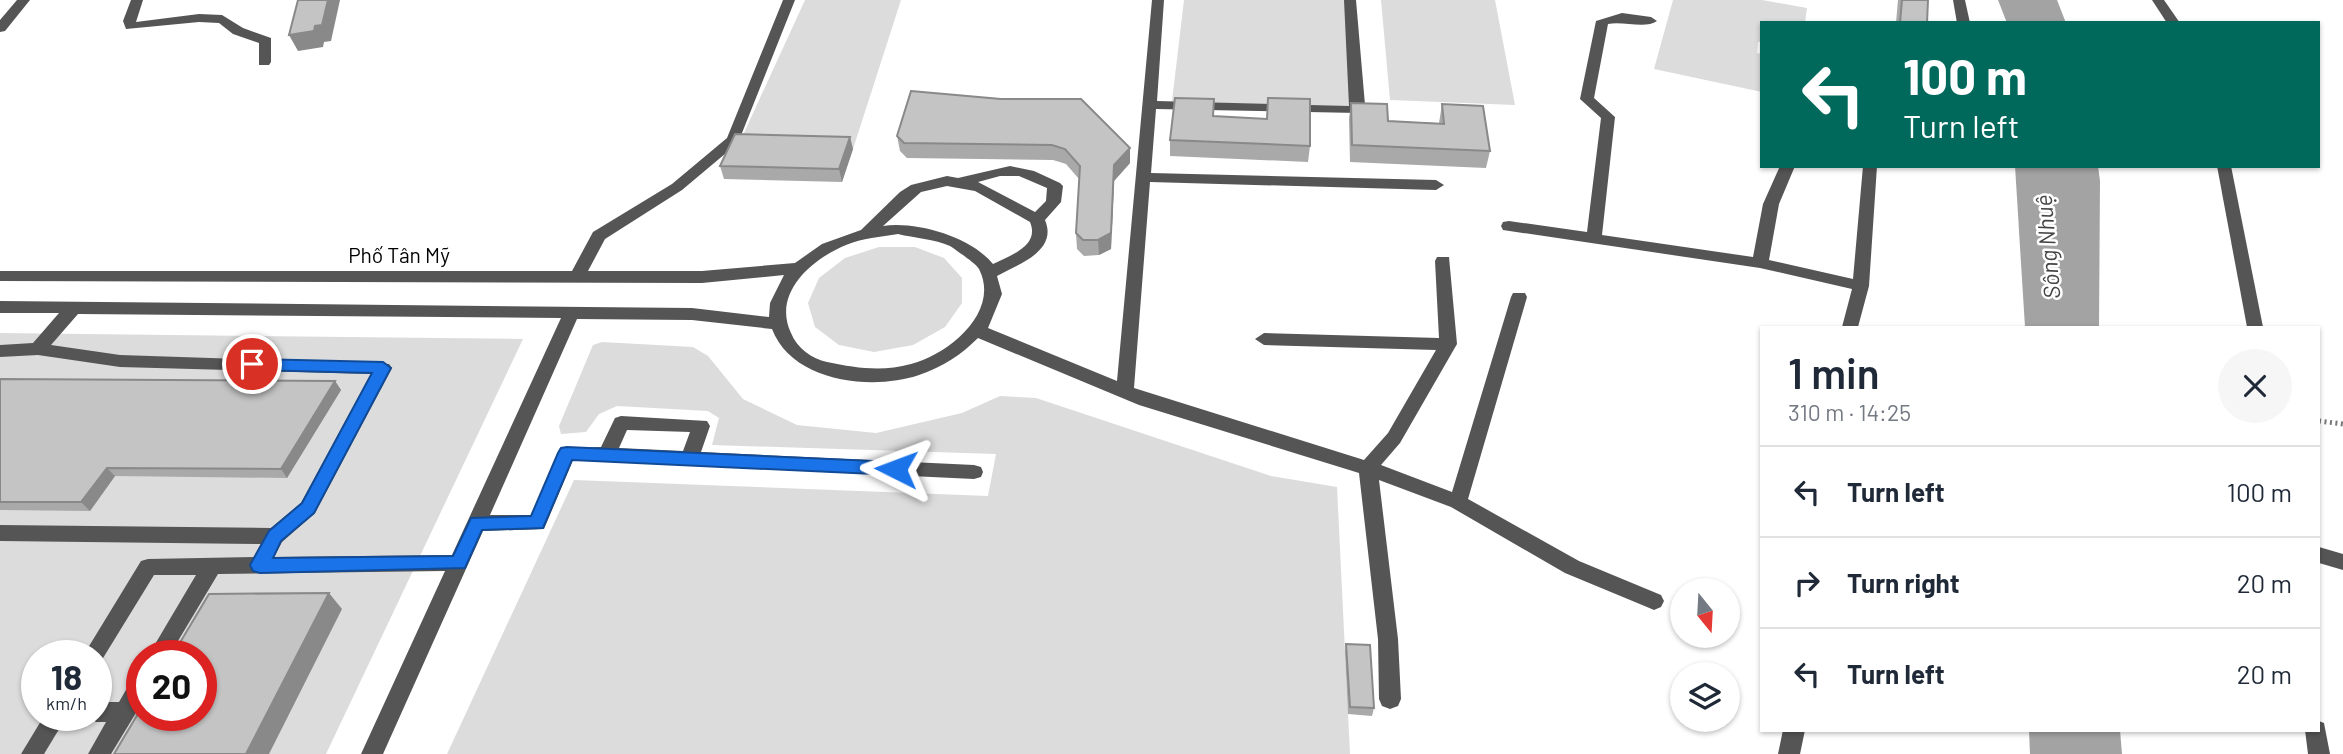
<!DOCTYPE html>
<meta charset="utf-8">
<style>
:root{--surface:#fff;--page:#f6f6f7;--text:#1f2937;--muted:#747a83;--line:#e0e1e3}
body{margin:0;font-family:Barlow,sans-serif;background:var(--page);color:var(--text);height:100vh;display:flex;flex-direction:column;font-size:26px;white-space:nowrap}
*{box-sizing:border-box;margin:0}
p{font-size:23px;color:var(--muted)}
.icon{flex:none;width:38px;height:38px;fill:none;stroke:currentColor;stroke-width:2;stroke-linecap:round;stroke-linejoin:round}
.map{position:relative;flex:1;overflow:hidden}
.details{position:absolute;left:1760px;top:326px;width:560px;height:406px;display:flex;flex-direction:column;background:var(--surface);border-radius:0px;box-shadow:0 2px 5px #0004}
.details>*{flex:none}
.guide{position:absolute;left:1760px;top:21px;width:560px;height:147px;border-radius:0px;box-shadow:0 2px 5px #0004;background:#00695c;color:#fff;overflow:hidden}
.needle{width:46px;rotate:162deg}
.controls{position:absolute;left:1670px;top:578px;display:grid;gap:14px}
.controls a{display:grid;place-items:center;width:70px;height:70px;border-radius:50%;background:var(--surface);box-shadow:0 2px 5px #0004;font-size:35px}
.speed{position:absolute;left:21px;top:640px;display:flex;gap:14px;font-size:35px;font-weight:700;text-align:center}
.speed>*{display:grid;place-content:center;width:91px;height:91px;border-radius:50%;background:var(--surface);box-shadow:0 2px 5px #0004;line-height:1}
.speed small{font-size:18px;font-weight:400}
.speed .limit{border:10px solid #d22;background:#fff;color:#111}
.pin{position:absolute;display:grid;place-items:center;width:60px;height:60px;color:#fff;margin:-30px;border:4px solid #fff;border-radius:50%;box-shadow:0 2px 7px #0007}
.me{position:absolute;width:77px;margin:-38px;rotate:273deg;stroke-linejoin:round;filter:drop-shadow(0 0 5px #0008)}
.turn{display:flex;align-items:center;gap:24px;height:147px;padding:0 28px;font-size:32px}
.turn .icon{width:91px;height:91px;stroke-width:2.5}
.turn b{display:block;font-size:49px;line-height:60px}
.round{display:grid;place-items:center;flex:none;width:74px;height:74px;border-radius:37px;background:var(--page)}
.head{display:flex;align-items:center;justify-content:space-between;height:119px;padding:0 28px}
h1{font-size:42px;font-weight:600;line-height:52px}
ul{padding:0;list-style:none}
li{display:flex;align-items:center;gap:21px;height:91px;padding:0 28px;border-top:2px solid var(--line)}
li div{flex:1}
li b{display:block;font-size:26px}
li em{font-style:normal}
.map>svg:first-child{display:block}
.green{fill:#dcdcdc;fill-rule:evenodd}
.water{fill:#a3a3a3}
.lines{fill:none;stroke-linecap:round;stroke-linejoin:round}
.path{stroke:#777;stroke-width:5;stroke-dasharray:2 3.5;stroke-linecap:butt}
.minor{fill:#555;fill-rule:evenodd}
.wall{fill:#a9a9a9}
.shaded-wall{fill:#898989}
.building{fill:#c4c4c4;stroke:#898989;stroke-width:2}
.route{fill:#1a73e8;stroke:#114b97;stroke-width:2}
.labels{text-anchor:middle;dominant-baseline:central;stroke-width:5;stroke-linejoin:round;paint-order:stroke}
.street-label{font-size:21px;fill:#000;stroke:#fff}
.water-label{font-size:23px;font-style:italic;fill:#444;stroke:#fff}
</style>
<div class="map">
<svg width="2343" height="754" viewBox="0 0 2343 754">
<rect width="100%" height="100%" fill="#fff"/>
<g class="green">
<path d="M 805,0 L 901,0 L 853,149 L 738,146 Z"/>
<path d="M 1184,0 L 1348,0 L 1353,108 L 1172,101 Z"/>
<path d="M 1381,0 L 1495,0 L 1515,105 L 1390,100 Z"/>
<path d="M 1673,0 L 1762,0 L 1807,8 L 1805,23 L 1762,23 L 1762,42 L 1758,42 L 1757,53 L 1762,54 L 1762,92 L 1654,69 Z"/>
<path d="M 879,247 L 915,247 L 944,258 L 962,278 L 962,303 L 945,327 L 913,345 L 874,352 L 839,345 L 815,327 L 808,303 L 819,278 L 845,258 Z"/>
<path d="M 0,333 L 523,339 L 326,754 L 0,754 ZM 37,656 L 96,656 L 96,716 L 37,716 ZM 142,656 L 201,656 L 201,716 L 142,716 Z"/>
<path d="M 602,342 L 693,347 L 708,356 L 743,399 L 797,425 L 876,433 L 962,413 L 1000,396 L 1036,398 L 1271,476 L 1337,487 L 1350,754 L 447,754 L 574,480 L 988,496 L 996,454 L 712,445 L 719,418 L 708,411 L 617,406 L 599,414 L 586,432 L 561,434 L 559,426 L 593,345 Z"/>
</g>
<g class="water">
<path d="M 1998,0 L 2057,0 L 2066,23 L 2007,23 Z"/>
<path d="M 2015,166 L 2098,166 L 2100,181 L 2099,327 L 2025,327 Z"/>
<path d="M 2029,730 L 2120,730 L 2122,754 L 2030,754 Z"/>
</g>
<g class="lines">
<path class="path" d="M 2319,421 L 2343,424"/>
<g class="minor">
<path d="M 17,0 L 30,0 L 5,31 L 0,32 L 0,20 Z"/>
<path d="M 131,0 L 143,0 L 136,22 L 199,14 L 222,15 L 243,28 L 271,38 L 271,62 L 269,65 L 259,65 L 259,43 L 233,34 L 219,23 L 199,22 L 126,29 L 123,21 Z"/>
<path d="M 783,0 L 795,0 L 738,143 L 682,190 L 605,239 L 588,271 L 702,271 L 795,263 L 822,244 L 861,230 L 900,192 L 911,185 L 947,176 L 958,178 L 1010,166 L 1034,171 L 1060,183 L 1063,186 L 1061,202 L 1045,220 C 1058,251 1019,264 997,276 L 1002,294 L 988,328 L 1117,381 L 1152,0 L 1164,0 L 1157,101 L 1349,106 L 1344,0 L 1356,0 L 1365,105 L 1358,113 L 1156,109 L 1151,173 L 1436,180 L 1444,185 L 1436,190 L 1150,182 L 1134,388 L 1364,460 L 1388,433 L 1436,350 L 1264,345 L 1255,339 L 1264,333 L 1439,338 L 1435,261 L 1437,257 L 1449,257 L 1457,344 L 1400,443 L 1381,465 L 1452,492 L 1511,297 L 1513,293 L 1525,293 L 1527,297 L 1468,499 L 1579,561 L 1661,595 L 1664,601 L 1661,607 L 1654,610 L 1647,607 L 1565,573 L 1451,507 L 1379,480 L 1398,639 L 1401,699 L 1398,706 L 1390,709 L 1382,706 L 1379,699 L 1378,639 L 1359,473 L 1139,405 L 978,338 C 962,354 943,367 919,375 C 872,391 792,382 772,329 L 692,320 L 577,319 L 490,515 L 531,515 L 560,448 L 601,447 L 615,418 L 621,416 L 707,421 L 710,426 L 701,452 L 974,465 L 981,467 L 983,472 L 981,477 L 974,479 L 573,460 L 544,529 L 483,531 L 383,754 L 361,754 L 445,571 L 218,574 L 169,656 L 148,656 L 196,575 L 154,575 L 100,663 L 96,664 L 96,656 L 83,656 L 141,561 L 148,559 L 254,557 L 261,544 L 0,541 L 0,525 L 271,528 L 301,503 L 371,374 L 120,367 L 38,355 L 0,357 L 0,345 L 33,343 L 59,313 L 0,313 L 0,301 L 692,308 L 769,317 L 770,303 L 784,275 L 702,283 L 0,281 L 0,271 L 572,271 L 593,232 L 672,184 L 727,138 ZM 1000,176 L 1019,176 L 1047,188 L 1046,201 L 1035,212 L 978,182 ZM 947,186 L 975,191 L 1030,222 C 1040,246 1011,255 993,264 C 971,237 917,221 883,226 L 921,192 ZM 898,234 C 914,238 935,239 950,246 C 954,248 959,253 963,255 C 968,259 976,264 979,269 C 1001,312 948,355 911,364 C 882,372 856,368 827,362 C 812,359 797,348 791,333 C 772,293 812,259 846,245 C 862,238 881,237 898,234 ZM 78,314 L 561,318 L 452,555 L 274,557 L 282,542 L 315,513 L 392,368 L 389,364 L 120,355 L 51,345 ZM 627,430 L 690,432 L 683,451 L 619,448 Z"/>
<path d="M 1953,0 L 1965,0 L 1970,23 L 1957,23 Z"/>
<path d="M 2152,0 L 2164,0 L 2180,23 L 2167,23 Z"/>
<path d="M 1622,13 L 1651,17 L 1657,21 C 1646,29 1623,21 1608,24 L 1594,98 L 1615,117 L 1602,235 L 1753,257 L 1763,204 L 1780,166 L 1795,166 L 1779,204 L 1769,260 L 1853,279 L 1863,166 L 1877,166 L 1869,286 L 1858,327 L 1842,327 L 1852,289 L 1760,268 L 1503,230 L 1501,226 L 1503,222 L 1509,221 L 1587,232 L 1601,118 L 1580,99 L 1596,21 Z"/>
<path d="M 2217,166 L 2231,166 L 2263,327 L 2247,327 Z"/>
<path d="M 2319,547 L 2343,554 L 2343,570 L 2319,563 Z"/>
<path d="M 142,674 L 142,703 L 111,754 L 88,754 L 106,722 L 96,722 L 87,716 L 96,716 L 96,702 L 119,702 L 134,676 Z"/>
<path d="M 44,716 L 67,716 L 44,754 L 21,754 Z"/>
<path d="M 2319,721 L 2324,723 L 2330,754 L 2308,754 L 2305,730 L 2319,730 Z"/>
<path d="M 1783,730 L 1805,730 L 1800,754 L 1778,754 Z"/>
</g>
</g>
<g class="wall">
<path d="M 1898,0 L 1928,0 L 1927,23 L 1896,23 Z"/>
<path d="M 1351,103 L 1388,121 L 1439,123 L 1442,104 L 1490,151 L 1486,168 L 1350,162 L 1349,119 Z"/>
<path d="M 897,136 L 1130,148 L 1130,163 L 1114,181 L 1111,249 L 1099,255 L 1084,256 L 1077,249 L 1076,233 L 1079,179 L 1066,164 L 1053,160 L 907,158 L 900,151 Z"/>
<path d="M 850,137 L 853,149 L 842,182 L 724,179 L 720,166 Z"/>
<path d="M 1170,140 L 1310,146 L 1308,162 L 1170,156 Z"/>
<path d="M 0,379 L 335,381 L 341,390 L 287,478 L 115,476 L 90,511 L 0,510 Z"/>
<path d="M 1346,644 L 1374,708 L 1372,716 L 1348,714 L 1345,652 Z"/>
</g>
<g class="shaded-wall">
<path d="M 328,0 L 340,0 L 331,41 L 324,42 L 323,47 L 298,51 L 289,35 L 315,26 Z"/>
<path d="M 850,137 L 853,149 L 842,182 L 839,169 Z"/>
<path d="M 1130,148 L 1130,163 L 1114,181 L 1111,249 L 1099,255 L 1098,240 L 1114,165 Z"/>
<path d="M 335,381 L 341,390 L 287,478 L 281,469 Z"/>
<path d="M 107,468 L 115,476 L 90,511 L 81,502 Z"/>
<path d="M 329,593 L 342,609 L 269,754 L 246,754 Z"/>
</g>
<g class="building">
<path d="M 298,0 L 328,0 L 322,25 L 315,26 L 314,31 L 289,35 Z"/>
<path d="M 1902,0 L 1928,0 L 1927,23 L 1900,23 Z"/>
<path d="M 911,91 L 1001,99 L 1081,99 L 1130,148 L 1114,165 L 1111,233 L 1098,240 L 1083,240 L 1076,233 L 1080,166 L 1065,149 L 1052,145 L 904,143 L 897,136 Z"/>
<path d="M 1175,98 L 1214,99 L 1213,116 L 1267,119 L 1268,98 L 1310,99 L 1310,146 L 1170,140 Z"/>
<path d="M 1351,103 L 1387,104 L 1388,121 L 1444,124 L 1442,104 L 1483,106 L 1490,151 L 1352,145 Z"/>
<path d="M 735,134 L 850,137 L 839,169 L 720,166 Z"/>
<path d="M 0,379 L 335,381 L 281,469 L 107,468 L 81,502 L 0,502 Z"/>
<path d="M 329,593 L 246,754 L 114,754 L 142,707 L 142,716 L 201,716 L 201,656 L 172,656 L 209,594 Z"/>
<path d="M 1346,644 L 1370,645 L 1374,708 L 1350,707 Z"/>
</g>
<path class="route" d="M 252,359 L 383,362 L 391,368 L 314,513 L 281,541 L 273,558 L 453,556 L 471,518 L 531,516 L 558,453 L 561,448 L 567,447 L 896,462 L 902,464 L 905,469 L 902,473 L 896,475 L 572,460 L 543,528 L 482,530 L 465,568 L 260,573 L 253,571 L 250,565 L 269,531 L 302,503 L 372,373 L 252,370 L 244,364 Z"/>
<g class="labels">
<g class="street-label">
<text x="399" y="254">Phố Tân Mỹ</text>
</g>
<g class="water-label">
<text transform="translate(2047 247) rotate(-95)">Sông Nhuệ</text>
</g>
</g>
</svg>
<div class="controls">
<a><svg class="needle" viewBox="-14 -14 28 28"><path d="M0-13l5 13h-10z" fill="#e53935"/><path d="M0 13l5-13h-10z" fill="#747a83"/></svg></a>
<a><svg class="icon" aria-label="layers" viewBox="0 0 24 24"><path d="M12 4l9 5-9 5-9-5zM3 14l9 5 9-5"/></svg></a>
</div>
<div class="speed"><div>18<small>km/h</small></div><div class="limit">20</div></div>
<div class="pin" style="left:252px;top:364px;background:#d93025"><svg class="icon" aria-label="arrive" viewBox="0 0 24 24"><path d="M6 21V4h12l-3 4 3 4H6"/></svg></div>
<svg class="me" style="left:896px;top:469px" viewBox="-20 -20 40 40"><path d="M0-17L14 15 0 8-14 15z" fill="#1a73e8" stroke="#fff" stroke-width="4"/></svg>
<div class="guide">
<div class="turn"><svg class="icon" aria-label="left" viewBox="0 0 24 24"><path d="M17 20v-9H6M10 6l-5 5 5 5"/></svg><div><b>100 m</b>Turn left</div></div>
</div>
<section class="details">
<div class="head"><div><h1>1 min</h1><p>310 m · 14:25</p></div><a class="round"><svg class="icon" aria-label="close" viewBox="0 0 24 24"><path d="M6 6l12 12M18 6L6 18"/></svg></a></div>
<ul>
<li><svg class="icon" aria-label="left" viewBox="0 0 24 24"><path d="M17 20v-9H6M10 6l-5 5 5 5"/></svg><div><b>Turn left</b></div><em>100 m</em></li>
<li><svg class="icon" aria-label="right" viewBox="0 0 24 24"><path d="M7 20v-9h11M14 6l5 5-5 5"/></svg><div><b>Turn right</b></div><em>20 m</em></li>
<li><svg class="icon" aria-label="left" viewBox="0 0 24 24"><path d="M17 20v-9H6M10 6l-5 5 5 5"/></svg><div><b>Turn left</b></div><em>20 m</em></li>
</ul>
</section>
</div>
